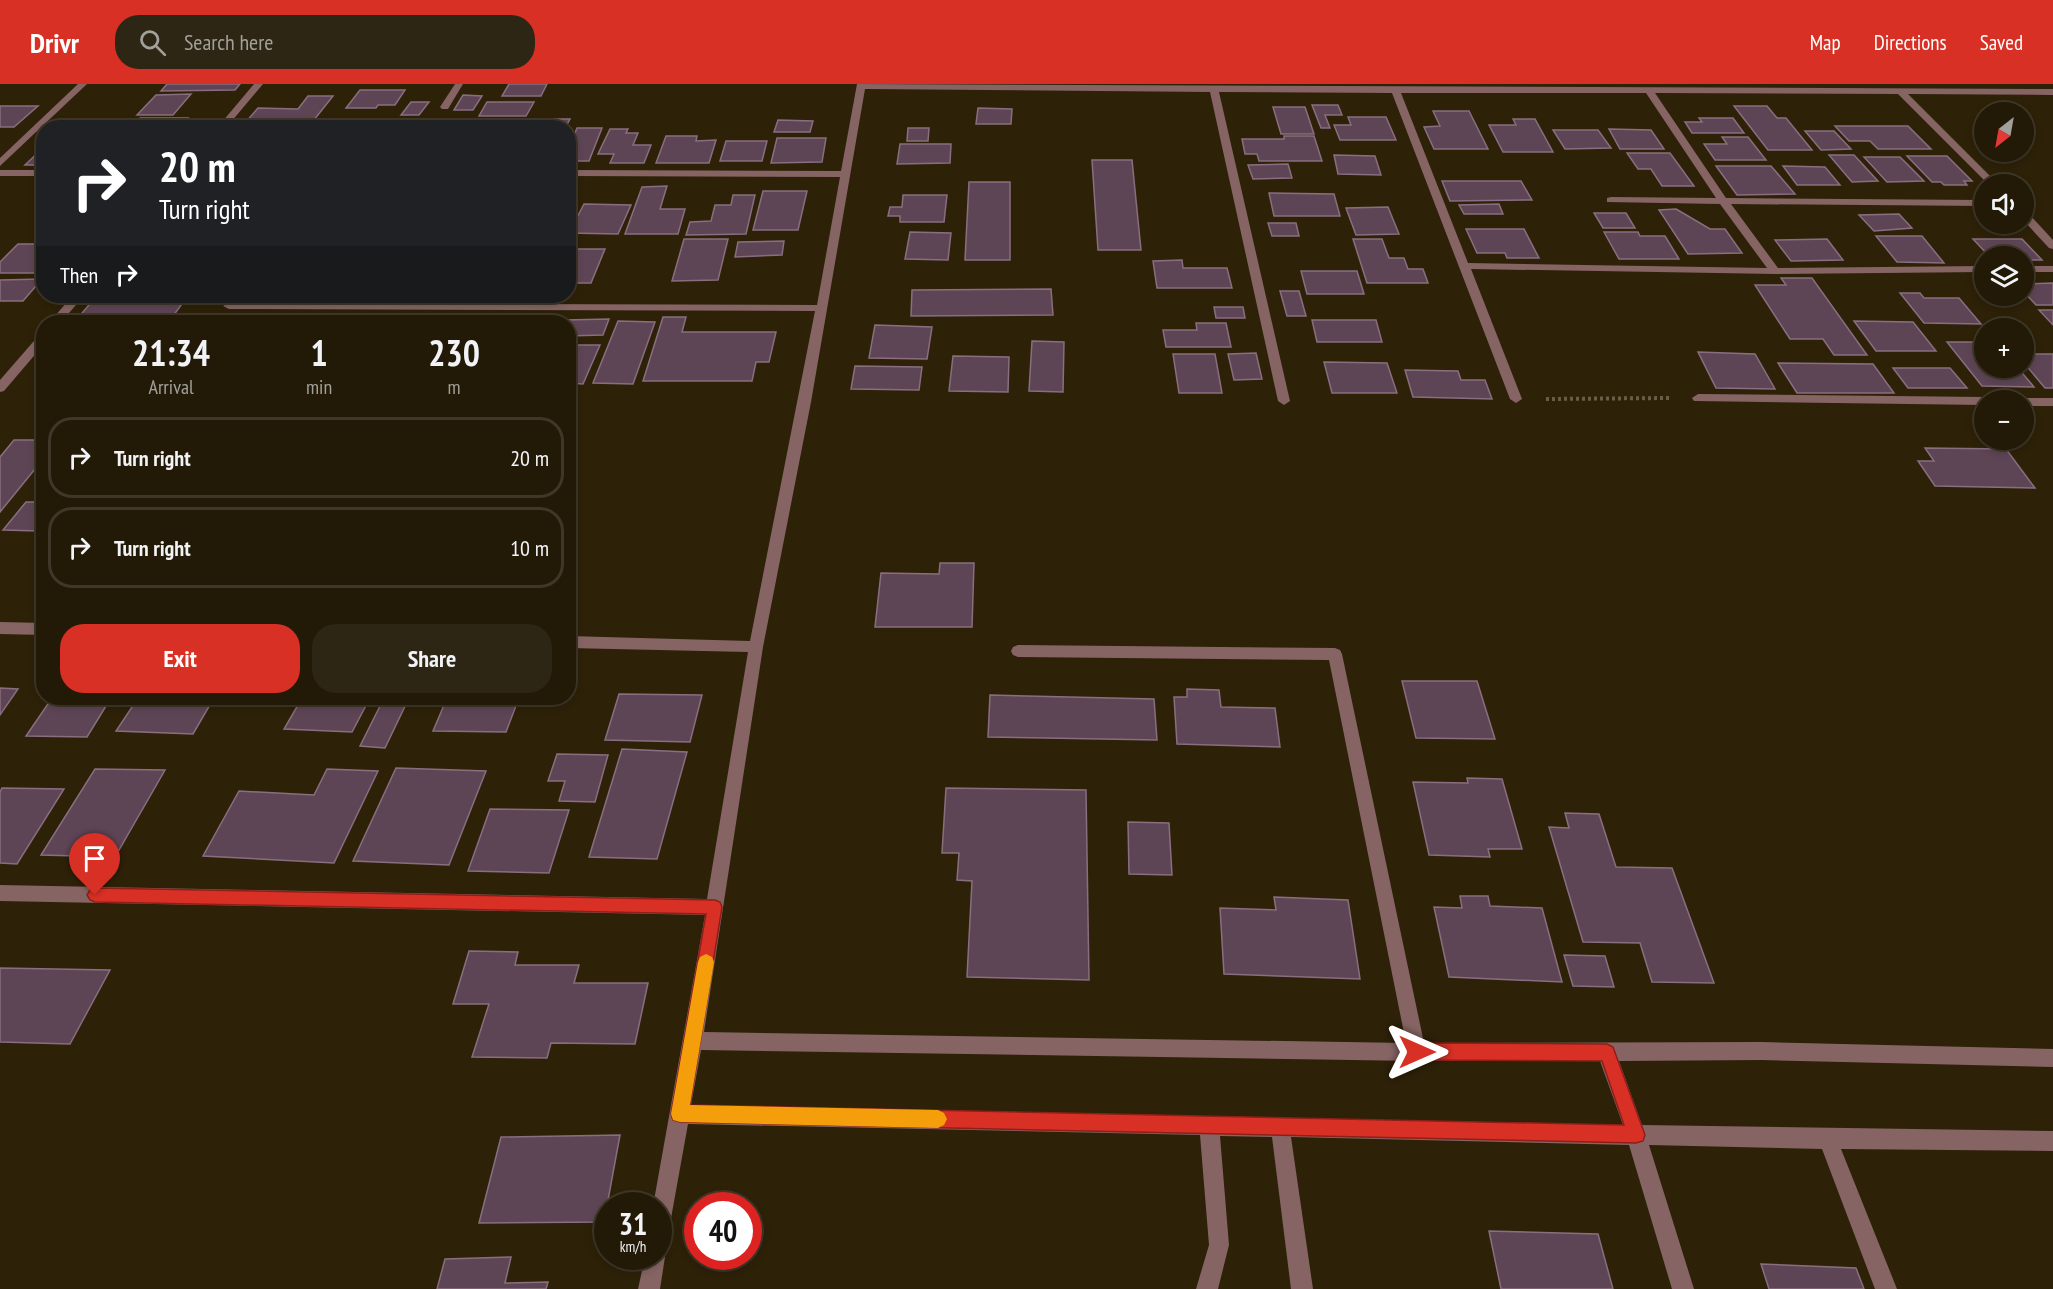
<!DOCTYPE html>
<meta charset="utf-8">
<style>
:root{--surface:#221906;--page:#2e2614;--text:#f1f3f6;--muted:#a2a09b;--line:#3f3828;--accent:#d93025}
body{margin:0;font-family:"PT Sans Narrow",sans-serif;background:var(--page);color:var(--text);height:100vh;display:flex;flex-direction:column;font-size:22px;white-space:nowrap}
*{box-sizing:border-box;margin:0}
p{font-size:20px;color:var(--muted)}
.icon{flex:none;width:33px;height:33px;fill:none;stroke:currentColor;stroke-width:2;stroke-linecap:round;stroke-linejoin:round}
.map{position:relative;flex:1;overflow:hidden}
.drawer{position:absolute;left:36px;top:231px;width:540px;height:390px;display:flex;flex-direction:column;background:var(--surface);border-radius:24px;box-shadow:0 3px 9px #0003,0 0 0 2px var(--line)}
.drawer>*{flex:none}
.banner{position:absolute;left:36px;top:36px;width:540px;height:183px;border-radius:24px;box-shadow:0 3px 9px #0003,0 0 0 2px var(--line);background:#202124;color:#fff;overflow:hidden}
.needle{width:39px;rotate:211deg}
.buttons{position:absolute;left:1974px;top:18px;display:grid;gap:12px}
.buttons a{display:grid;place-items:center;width:60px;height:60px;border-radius:50%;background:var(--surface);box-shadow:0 3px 9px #0003,0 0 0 2px var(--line);font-size:30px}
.speed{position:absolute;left:594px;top:1108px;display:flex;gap:12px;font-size:30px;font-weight:700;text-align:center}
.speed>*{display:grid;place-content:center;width:78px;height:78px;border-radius:50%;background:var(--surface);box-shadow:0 3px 9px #0003,0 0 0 2px var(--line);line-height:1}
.speed small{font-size:15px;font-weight:400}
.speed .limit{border:9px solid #d22;background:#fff;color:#111}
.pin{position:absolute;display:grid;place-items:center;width:51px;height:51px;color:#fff;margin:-62px -26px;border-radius:50% 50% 50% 0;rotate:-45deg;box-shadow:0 0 6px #0007}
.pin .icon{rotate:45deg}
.me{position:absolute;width:66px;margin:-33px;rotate:90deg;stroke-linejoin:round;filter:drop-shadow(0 0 4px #0008)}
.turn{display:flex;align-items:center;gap:21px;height:126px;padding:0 24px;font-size:27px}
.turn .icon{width:78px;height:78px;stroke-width:2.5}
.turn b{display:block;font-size:42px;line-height:51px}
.then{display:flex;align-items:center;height:57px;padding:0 24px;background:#0003;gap:12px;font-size:22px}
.eta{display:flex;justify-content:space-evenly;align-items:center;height:102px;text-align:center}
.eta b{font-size:36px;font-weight:800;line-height:42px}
.button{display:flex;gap:12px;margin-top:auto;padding:12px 24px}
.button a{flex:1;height:69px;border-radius:24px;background:var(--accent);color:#fff;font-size:24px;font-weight:800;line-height:69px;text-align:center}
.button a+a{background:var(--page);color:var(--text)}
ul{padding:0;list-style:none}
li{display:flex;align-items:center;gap:18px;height:81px;margin:0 12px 9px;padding:0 12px;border:3px solid var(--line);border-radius:24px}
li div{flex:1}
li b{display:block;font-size:22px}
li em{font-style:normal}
header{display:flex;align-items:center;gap:36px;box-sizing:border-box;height:84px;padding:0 30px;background:var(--accent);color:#fff}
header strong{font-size:28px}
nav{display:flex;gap:33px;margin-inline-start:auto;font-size:21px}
.search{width:420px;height:54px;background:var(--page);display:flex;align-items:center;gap:15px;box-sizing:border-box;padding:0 21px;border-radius:24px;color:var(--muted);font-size:22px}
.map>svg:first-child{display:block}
.building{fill:#5e4555;stroke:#896e7f;stroke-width:1.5}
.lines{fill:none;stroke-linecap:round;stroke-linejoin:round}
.path{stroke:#685e48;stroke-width:4;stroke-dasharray:3 3;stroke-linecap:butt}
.minor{fill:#866464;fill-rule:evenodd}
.route{fill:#d93025;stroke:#8d1f18;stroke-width:1.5}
.slow{fill:#f59e0b}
</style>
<header>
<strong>Drivr</strong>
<div class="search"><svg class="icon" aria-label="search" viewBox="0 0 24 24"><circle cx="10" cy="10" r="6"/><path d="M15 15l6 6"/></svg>Search here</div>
<nav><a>Map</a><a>Directions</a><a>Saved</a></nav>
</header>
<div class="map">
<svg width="2053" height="1205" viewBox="0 0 2053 1205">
<rect width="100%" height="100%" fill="#2d2108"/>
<g class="building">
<path d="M 167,0 L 240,0 L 235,6 L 161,7 Z"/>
<path d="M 509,0 L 547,0 L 541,12 L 502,12 Z"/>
<path d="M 360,6 L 405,6 L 395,21 L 378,21 L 376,24 L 346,24 Z"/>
<path d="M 191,10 L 173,31 L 137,31 L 156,11 Z"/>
<path d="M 463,11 L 482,12 L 473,26 L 454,26 Z"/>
<path d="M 308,12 L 333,12 L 310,41 L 244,40 L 258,24 L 298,25 Z"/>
<path d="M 411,18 L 429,18 L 419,31 L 401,31 Z"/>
<path d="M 487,18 L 534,18 L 526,32 L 479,32 Z"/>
<path d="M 1312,21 L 1338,21 L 1342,31 L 1325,31 L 1330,44 L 1321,44 Z"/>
<path d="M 0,22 L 38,22 L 14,43 L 0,43 Z"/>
<path d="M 1734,22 L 1767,22 L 1777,34 L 1786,34 L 1812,66 L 1768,66 Z"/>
<path d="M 1273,23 L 1305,23 L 1314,50 L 1281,50 Z"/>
<path d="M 978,24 L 1012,25 L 1011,40 L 976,40 Z"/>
<path d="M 1433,27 L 1469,27 L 1488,65 L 1434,65 L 1424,43 L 1440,42 Z"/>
<path d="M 1348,33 L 1386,33 L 1396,56 L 1340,56 L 1334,41 L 1351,41 Z"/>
<path d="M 140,34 L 188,34 L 180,44 L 131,44 Z"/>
<path d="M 1699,34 L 1733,34 L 1744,49 L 1692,49 L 1685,38 L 1702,38 Z"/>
<path d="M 553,35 L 570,35 L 565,44 L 548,44 Z"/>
<path d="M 1513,35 L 1535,35 L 1553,68 L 1503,68 L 1489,41 L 1516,41 Z"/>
<path d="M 778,36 L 813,37 L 810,48 L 774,48 Z"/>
<path d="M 1835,42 L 1908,42 L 1931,65 L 1878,65 L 1870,57 L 1849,57 Z"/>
<path d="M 577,44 L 602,44 L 589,77 L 568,77 L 568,49 L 575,49 Z"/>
<path d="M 908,44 L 929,44 L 928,57 L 907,57 Z"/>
<path d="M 610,45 L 628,45 L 626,49 L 638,49 L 633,61 L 651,61 L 644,79 L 610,79 L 614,70 L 598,70 Z"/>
<path d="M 1609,45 L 1651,46 L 1664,65 L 1620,65 Z"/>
<path d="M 1553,46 L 1598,46 L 1611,64 L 1565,65 Z"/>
<path d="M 1805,47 L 1834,47 L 1851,65 L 1821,66 Z"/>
<path d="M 666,52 L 697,52 L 696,57 L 716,56 L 709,79 L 656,79 Z"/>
<path d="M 1284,52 L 1314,52 L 1322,77 L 1259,77 L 1257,70 L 1245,70 L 1242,55 L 1284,55 Z"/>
<path d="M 1722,53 L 1748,53 L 1766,76 L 1715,76 L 1704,60 L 1727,60 Z"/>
<path d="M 777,54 L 826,54 L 822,78 L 771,79 Z"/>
<path d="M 726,57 L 767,57 L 762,77 L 720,77 Z"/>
<path d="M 900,60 L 951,60 L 950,79 L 897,80 Z"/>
<path d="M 44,63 L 44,81 L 25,81 Z"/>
<path d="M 1627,69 L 1670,69 L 1694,102 L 1662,102 L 1651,85 L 1638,85 Z"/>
<path d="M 1334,71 L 1375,72 L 1381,91 L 1338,90 Z"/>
<path d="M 1829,71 L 1854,71 L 1878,97 L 1852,98 Z"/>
<path d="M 1907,72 L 1947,72 L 1972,97 L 1964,97 L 1967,101 L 1944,101 L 1941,98 L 1932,98 Z"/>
<path d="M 1864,73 L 1900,73 L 1924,97 L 1887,98 Z"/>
<path d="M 1092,76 L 1132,76 L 1141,166 L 1098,166 Z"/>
<path d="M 1288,80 L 1292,94 L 1253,95 L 1248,81 Z"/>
<path d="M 1716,82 L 1771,82 L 1795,110 L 1737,111 Z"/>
<path d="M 1783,82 L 1825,83 L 1840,101 L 1797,101 Z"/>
<path d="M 1442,97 L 1521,97 L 1532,116 L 1450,117 Z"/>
<path d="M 969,98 L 1010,98 L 1010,176 L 965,176 Z"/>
<path d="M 667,102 L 660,125 L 685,125 L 678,150 L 625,150 L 642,103 Z"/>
<path d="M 763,107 L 807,107 L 798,146 L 753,146 Z"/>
<path d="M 1269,109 L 1334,110 L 1340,132 L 1274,132 Z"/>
<path d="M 733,111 L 755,111 L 746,150 L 686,151 L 690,138 L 711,137 L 715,121 L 731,121 Z"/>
<path d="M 903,111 L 947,111 L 944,138 L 900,138 L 900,132 L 888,132 L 890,123 L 902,123 Z"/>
<path d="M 584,120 L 631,121 L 618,150 L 569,149 Z"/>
<path d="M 1499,120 L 1503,130 L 1464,130 L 1459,121 Z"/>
<path d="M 1388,123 L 1399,150 L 1356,151 L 1346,124 Z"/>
<path d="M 1676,125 L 1710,145 L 1725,145 L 1742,169 L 1688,170 L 1659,126 Z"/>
<path d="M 1594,129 L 1626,129 L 1635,144 L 1603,144 Z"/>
<path d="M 1899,130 L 1912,144 L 1874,147 L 1859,131 Z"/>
<path d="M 1268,139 L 1296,139 L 1299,152 L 1272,152 Z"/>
<path d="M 1466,145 L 1524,145 L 1539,174 L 1507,174 L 1505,169 L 1477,169 Z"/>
<path d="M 910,148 L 951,149 L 948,176 L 905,175 Z"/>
<path d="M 1604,148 L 1638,148 L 1640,152 L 1665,152 L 1679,175 L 1619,175 Z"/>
<path d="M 1876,152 L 1922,152 L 1944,179 L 1897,178 Z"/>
<path d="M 684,155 L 728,155 L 718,196 L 672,197 Z"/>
<path d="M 1353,155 L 1382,155 L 1389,174 L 1404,174 L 1408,185 L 1423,185 L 1428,199 L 1367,199 Z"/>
<path d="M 1827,155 L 1843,176 L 1791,177 L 1775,156 Z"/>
<path d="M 1973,155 L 2022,155 L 2042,176 L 2024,176 L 2024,172 L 1989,172 Z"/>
<path d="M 784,157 L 782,171 L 735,173 L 738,158 Z"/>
<path d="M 18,160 L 44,160 L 44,189 L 0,189 L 0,178 Z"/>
<path d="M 568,165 L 605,165 L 591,199 L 568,199 Z"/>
<path d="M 1182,176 L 1183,184 L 1227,184 L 1232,204 L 1157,204 L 1153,177 Z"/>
<path d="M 1301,187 L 1357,187 L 1364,210 L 1307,210 Z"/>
<path d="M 1781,194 L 1812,194 L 1867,271 L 1834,271 L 1823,255 L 1790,255 L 1755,201 L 1786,201 Z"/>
<path d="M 42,195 L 23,217 L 0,217 L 0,196 Z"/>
<path d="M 2053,199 L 2053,221 L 2036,221 L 2024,208 L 2024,200 Z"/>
<path d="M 1051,205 L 1053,231 L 911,232 L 912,206 Z"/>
<path d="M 1280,207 L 1299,207 L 1306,232 L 1287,232 Z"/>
<path d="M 1900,209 L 1920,209 L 1924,214 L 1959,214 L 1981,240 L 1924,239 Z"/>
<path d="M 94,215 L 185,216 L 170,236 L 77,235 Z"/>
<path d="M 1214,223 L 1243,223 L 1245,234 L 1216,234 Z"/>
<path d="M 2039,226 L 2053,226 L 2053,241 Z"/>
<path d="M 663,233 L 686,233 L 682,248 L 776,248 L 769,278 L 756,278 L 752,297 L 643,297 Z"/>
<path d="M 609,235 L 603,251 L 568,252 L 568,238 L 564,238 L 565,236 Z"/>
<path d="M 1312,236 L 1376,236 L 1382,258 L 1317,258 Z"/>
<path d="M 618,237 L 655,238 L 633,300 L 593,299 Z"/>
<path d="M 1854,237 L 1913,238 L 1936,267 L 1876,267 Z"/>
<path d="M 1196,239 L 1226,239 L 1231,263 L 1166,263 L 1163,246 L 1197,246 Z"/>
<path d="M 875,241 L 932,243 L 927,275 L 869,274 Z"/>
<path d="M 1032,257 L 1064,258 L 1063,308 L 1029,307 Z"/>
<path d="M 1947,258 L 1984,258 L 1984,284 L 2018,284 L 2034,303 L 1982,302 Z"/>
<path d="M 568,261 L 600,261 L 583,300 L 568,299 Z"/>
<path d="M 1698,268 L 1755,270 L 1775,305 L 1716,304 Z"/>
<path d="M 1256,269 L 1262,295 L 1234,296 L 1228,270 Z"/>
<path d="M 1173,270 L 1215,270 L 1222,309 L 1179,309 Z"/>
<path d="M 2024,270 L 2053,270 L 2053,304 L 2045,304 L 2024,279 Z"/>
<path d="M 953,272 L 1009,273 L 1008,308 L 949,307 Z"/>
<path d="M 1324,278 L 1387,279 L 1397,309 L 1332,309 Z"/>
<path d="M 1778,279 L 1873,280 L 1894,309 L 1797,309 Z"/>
<path d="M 855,282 L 922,283 L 919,306 L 851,305 Z"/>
<path d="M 1893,284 L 1950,284 L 1967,304 L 1908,304 Z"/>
<path d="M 1405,286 L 1458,287 L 1461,296 L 1485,296 L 1492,315 L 1413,313 Z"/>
<path d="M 14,356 L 44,356 L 44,374 L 0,428 L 0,373 Z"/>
<path d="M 1925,364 L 2006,365 L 2035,404 L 1935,402 L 1918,377 L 1934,377 Z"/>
<path d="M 26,418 L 44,418 L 44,441 L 39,447 L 3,446 Z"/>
<path d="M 940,479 L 974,479 L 972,543 L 875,543 L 881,489 L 939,490 Z"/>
<path d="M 1402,597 L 1477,597 L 1495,655 L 1416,654 Z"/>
<path d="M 0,604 L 18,605 L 0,631 Z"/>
<path d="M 1187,605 L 1219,606 L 1221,623 L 1275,624 L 1280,663 L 1177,660 L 1174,613 L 1187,613 Z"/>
<path d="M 619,610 L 702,611 L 690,658 L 605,656 Z"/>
<path d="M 990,611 L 1154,615 L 1157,656 L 988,653 Z"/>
<path d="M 52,614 L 111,614 L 87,653 L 26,652 Z"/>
<path d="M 138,614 L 214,614 L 193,650 L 116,647 Z"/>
<path d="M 302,614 L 370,614 L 352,648 L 284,645 Z"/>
<path d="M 384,614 L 409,614 L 385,664 L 360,662 Z"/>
<path d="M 447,614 L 519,614 L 506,648 L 433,647 Z"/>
<path d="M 622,665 L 687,668 L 657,775 L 589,773 Z"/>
<path d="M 557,670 L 608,671 L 595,718 L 559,717 L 565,697 L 548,697 Z"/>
<path d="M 396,684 L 486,687 L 449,781 L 353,777 Z"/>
<path d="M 95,685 L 165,686 L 115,773 L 41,771 Z"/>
<path d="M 327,685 L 378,687 L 334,779 L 203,772 L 239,707 L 314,711 Z"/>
<path d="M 1467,694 L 1502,695 L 1522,765 L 1488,765 L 1490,773 L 1429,771 L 1413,698 L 1468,699 Z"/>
<path d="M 2,704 L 64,705 L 17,780 L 0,779 L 0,708 Z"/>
<path d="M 946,704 L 1086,706 L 1089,896 L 967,893 L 972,797 L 957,796 L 959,769 L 942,769 Z"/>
<path d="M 490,725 L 569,726 L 549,789 L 468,787 Z"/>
<path d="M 1565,729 L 1599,730 L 1616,783 L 1672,784 L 1714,899 L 1652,898 L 1640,859 L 1583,858 L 1549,743 L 1569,744 Z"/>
<path d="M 1128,738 L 1169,739 L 1172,791 L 1129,790 Z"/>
<path d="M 1460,812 L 1488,812 L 1490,822 L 1542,824 L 1562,898 L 1449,893 L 1434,823 L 1462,824 Z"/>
<path d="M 1274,813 L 1348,816 L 1360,895 L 1224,890 L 1220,824 L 1276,826 Z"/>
<path d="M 469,867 L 518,868 L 515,881 L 579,881 L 574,899 L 648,899 L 635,960 L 551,959 L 547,974 L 472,973 L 489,920 L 453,920 Z"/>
<path d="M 1564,871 L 1605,872 L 1614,903 L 1573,902 Z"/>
<path d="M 0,884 L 110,886 L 70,960 L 0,958 Z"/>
<path d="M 620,1051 L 604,1138 L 479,1139 L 501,1053 Z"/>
<path d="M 1489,1147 L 1598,1150 L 1613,1205 L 1501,1205 Z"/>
<path d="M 511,1173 L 505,1199 L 548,1198 L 546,1205 L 437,1205 L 445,1175 Z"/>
<path d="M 1761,1180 L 1856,1184 L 1864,1205 L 1769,1205 Z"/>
</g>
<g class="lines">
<path class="path" d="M 1546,315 L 1670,314"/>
<g class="minor">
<path d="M 78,0 L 87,0 L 0,82 L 0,74 Z"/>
<path d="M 254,0 L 263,0 L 226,44 L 217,44 Z"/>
<path d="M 455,0 L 463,0 L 448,25 L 442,25 L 440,23 Z"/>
<path d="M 857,0 L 2053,5 L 2053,11 L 1908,10 L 1998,100 L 1988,100 L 1898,10 L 1655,9 L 1726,114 L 1984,116 L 1984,122 L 1731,120 L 1778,184 L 1984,182 L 1984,188 L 1775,190 L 1471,185 L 1522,315 L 1516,319 L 1510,315 L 1392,9 L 1219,8 L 1290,317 L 1284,321 L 1278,317 L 1210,8 L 865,5 L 811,318 L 763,563 L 704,948 L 1406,959 L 1329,576 L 1018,573 L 1013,571 L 1011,567 L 1013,563 L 1018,561 L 1335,564 L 1340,566 L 1342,570 L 1424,959 L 1762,958 L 2053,965 L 2053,983 L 1762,976 L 1619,977 L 1642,1041 L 2053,1047 L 2053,1067 L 1841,1065 L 1897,1205 L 1875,1205 L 1822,1065 L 1649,1061 L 1694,1205 L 1672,1205 L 1629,1061 L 1291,1053 L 1313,1205 L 1291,1205 L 1272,1053 L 1220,1052 L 1229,1161 L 1218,1205 L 1196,1205 L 1209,1161 L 1200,1051 L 688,1040 L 668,1151 L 665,1158 L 658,1161 L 658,1122 L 653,1122 L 705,831 L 0,817 L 0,801 L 707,815 L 748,568 L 568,564 L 568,552 L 750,557 L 815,227 L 229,225 L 223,222 L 229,219 L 817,221 L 840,93 L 568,92 L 568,86 L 841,87 ZM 1401,9 L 1646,9 L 1716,114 L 1611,113 L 1607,114 L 1607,118 L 1720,120 L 1767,184 L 1468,179 ZM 701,966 L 1417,977 L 1600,977 L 1623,1041 L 691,1021 Z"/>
<rect x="0" y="86" width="44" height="6"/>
<path d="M 2024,128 L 2028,129 L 2053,156 L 2053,165 L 2049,164 L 2024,137 Z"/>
<rect x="2024" y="182" width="29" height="6"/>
<path d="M 72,212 L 84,212 L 61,238 L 50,238 Z"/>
<path d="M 44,249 L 44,260 L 4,307 L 0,308 L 0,296 L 40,250 Z"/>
<path d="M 1698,310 L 1984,313 L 1990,316 L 1984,316 L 1984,321 L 1694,317 L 1692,314 Z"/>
<path d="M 2024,314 L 2053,314 L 2053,322 L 2024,322 L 2024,316 L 2019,316 Z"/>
<path d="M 0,538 L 44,539 L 44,551 L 0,550 Z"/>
<path d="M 658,1164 L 662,1166 L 665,1173 L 660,1205 L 638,1205 L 645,1173 L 658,1173 Z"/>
</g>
</g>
<path class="route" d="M 95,804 L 715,816 L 720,818 L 722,823 L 690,1021 L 1624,1041 L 1602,977 L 1417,976 L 1411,974 L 1409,968 L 1411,962 L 1417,959 L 1607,960 L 1613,963 L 1645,1051 L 1643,1057 L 1636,1059 L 680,1038 L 673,1036 L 671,1030 L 706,830 L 95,818 L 90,816 L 87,811 L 90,806 Z"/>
<path class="slow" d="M 706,870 L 712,873 L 714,878 L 690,1021 L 938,1026 L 944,1029 L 947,1035 L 944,1041 L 938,1044 L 680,1038 L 673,1036 L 671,1030 L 698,878 L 700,873 Z"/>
</svg>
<div class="buttons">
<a><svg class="needle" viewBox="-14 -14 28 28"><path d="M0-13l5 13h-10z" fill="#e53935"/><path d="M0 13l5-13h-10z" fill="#a2a09b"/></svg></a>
<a><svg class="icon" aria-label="sound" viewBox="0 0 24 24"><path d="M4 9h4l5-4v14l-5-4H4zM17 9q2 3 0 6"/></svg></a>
<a><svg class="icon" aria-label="layers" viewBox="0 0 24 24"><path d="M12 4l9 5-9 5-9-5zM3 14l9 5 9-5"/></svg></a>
<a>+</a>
<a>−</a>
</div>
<div class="speed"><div>31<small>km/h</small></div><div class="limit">40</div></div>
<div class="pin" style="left:95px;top:811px;background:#d93025"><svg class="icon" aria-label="arrive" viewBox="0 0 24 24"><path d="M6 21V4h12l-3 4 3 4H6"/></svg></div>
<svg class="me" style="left:1417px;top:968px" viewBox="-20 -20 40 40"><path d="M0-17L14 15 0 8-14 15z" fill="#d93025" stroke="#fff" stroke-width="4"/></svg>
<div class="banner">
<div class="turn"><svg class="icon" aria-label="right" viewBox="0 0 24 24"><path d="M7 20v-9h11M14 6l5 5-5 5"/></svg><div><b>20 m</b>Turn right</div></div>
<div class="then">Then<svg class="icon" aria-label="right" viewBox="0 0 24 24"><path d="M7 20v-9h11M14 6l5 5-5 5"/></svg></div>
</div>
<section class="drawer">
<div class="eta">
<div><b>21:34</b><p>Arrival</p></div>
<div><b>1</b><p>min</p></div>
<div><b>230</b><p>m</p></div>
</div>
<ul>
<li><svg class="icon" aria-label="right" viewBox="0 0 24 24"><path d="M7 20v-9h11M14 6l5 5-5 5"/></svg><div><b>Turn right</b></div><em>20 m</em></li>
<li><svg class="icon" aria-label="right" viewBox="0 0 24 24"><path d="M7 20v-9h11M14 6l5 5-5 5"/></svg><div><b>Turn right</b></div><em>10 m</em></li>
</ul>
<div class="button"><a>Exit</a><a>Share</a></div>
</section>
</div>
